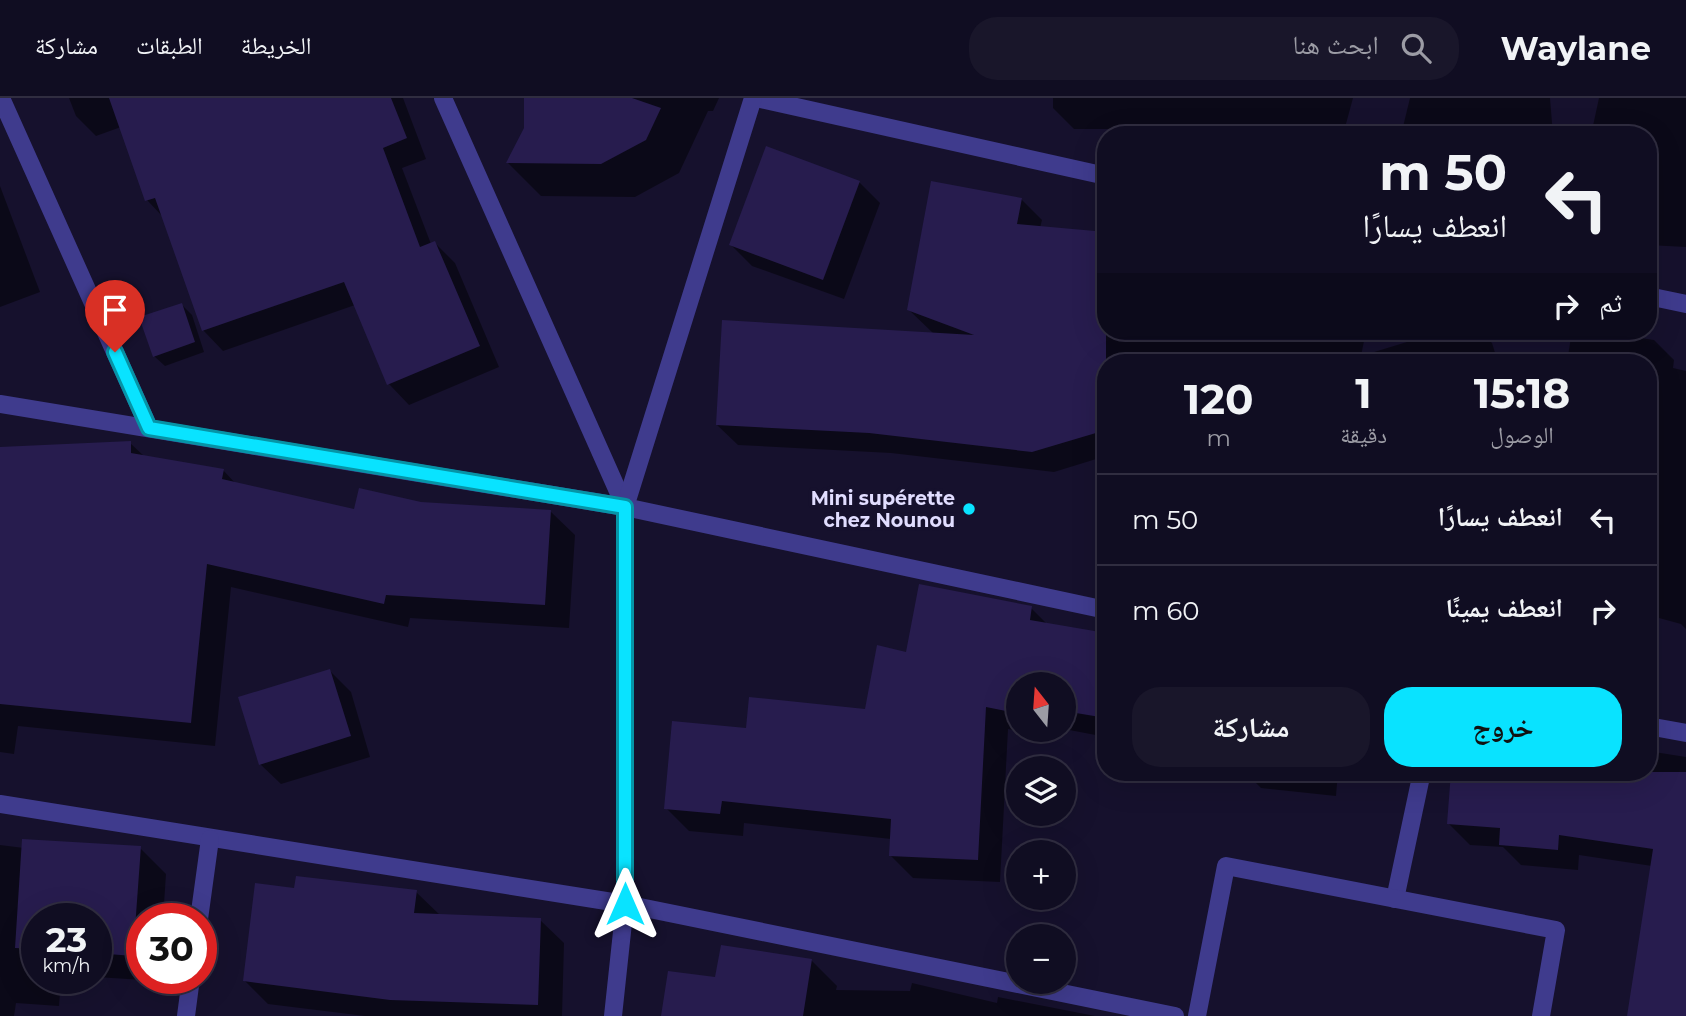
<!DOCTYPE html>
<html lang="ar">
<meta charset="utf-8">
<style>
:root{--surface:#100d22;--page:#19162a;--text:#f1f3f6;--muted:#9c9ca5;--line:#302d40;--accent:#09e3ff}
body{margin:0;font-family:Montserrat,"Noto Naskh Arabic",sans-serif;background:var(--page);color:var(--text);direction:rtl;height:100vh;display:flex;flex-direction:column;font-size:26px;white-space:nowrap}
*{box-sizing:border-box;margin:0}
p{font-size:23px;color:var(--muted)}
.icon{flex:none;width:38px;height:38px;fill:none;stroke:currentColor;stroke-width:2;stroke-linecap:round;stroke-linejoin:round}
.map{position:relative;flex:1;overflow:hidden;direction:ltr}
.drawer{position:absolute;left:1097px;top:256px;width:560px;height:427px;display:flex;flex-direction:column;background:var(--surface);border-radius:28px;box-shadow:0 7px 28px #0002,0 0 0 2px var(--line);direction:rtl}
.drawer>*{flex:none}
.banner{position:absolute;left:1097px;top:28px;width:560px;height:214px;border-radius:28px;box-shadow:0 7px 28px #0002,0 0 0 2px var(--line);direction:rtl;background:#100d22;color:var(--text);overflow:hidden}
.needle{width:46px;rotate:343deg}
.controls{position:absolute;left:1006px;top:574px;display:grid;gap:14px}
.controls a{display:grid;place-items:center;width:70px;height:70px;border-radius:50%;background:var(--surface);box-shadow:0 7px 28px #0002,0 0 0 2px var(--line);font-size:35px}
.speed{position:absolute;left:21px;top:805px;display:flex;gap:14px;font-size:35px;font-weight:700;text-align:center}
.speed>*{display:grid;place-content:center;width:91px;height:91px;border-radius:50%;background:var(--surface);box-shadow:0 7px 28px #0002,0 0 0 2px var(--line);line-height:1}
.speed small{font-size:18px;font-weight:400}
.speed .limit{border:10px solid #d22;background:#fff;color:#111}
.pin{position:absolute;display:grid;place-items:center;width:60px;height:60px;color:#fff;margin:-72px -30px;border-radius:50% 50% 50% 0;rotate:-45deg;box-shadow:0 0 7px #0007}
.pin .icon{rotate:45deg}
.me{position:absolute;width:77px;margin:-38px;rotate:0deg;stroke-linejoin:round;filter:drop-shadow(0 0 5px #0008)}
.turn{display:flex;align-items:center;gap:24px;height:147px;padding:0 35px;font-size:32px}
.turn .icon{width:91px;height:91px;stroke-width:2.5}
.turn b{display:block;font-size:49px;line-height:60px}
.then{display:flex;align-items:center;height:66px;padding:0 35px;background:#0003;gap:14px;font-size:26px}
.eta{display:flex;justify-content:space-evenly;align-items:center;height:119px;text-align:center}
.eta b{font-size:42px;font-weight:700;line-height:49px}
.cta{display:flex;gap:14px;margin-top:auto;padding:14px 35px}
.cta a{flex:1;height:80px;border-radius:28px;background:var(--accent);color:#111;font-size:28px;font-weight:700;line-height:80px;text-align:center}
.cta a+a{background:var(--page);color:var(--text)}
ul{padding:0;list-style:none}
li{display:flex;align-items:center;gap:21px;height:91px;padding:0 35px;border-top:2px solid var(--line)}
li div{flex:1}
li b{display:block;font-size:26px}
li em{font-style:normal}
header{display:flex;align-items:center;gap:42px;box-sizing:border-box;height:98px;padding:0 35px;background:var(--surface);border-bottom:2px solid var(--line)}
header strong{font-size:33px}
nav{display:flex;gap:38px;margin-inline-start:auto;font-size:24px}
.search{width:490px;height:63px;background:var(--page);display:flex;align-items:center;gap:18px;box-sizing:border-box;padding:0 24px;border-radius:28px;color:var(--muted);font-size:26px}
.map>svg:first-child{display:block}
.shadow{fill:#0007}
.building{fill:#271c4e}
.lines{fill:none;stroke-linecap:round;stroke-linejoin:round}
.minor{stroke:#3f3b8d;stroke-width:18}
.route-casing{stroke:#0694a6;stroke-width:18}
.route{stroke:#09e3ff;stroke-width:12}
.poi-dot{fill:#09e3ff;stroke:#16112d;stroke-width:2.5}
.labels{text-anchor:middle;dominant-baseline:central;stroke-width:7;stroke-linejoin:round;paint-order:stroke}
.poi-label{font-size:19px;font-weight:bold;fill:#e1ddff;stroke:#16112d;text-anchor:end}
</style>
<header>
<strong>Waylane</strong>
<div class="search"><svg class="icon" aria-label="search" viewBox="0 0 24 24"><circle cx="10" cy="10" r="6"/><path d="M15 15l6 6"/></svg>ابحث هنا</div>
<nav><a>الخريطة</a><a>الطبقات</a><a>مشاركة</a></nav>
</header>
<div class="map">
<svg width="1686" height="918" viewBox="0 0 1686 918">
<rect width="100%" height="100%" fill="#16112d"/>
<g class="shadow">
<path d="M 69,0 L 403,0 L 426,61 L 402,70 L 431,146 L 435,145 L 455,165 L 499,269 L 409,307 L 389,286 L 355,207 L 223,253 L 203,232 L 163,119 L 147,102 L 121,29 L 96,38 L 76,18 Z"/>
<path d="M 526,0 L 719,0 L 713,13 L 708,13 L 679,75 L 635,99 L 541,98 L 508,65 L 526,30 Z"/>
<path d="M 1053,0 L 1353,0 L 1343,37 L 1209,37 L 1203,31 L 1074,31 L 1053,10 Z"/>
<path d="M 1410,0 L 1550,0 L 1553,37 L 1401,37 Z"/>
<path d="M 1599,0 L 1686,0 L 1686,149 L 1648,147 L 1648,37 L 1591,37 Z"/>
<path d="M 859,84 L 880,105 L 844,201 L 752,168 L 731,147 Z"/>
<path d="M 0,88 L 40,194 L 0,209 Z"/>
<path d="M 1021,101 L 1042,122 L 1040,130 L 1106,136 L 1106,233 L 1366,233 L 1361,258 L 1443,233 L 1479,233 L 1492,245 L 1498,264 L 1232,264 L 1233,262 L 1125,254 L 1128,264 L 1106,264 L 1106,358 L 1054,374 L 891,355 L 738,347 L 717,327 L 934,236 L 909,212 Z"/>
<path d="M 182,207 L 192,217 L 204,254 L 165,268 L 154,258 Z"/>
<path d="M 1572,233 L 1595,233 L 1654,242 L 1674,262 L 1673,270 L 1686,273 L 1686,531 L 1681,526 L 1648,517 L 1648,264 L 1567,264 Z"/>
<path d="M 130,345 L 145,359 L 223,372 L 236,386 L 356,413 L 420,406 L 551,414 L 575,437 L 569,530 L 410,520 L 408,529 L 231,489 L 215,648 L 18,628 L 14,656 L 0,654 L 0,350 Z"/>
<path d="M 1031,510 L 1048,527 L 1106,537 L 1106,639 L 1064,631 L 1064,586 L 1018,586 L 1018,632 L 1034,632 L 1034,636 L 1008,631 L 1000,784 L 913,780 L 890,757 L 891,741 L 744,725 L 743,738 L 689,733 L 666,710 L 747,631 L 866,613 L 908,556 Z"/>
<path d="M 330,573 L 351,594 L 370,659 L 281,686 L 260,666 Z"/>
<path d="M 1648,653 L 1686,659 L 1686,918 L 1629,918 L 1652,768 L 1579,757 L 1578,772 L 1521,767 L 1503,749 L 1470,747 L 1449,726 L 1453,674 L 1648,674 Z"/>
<path d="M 1245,674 L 1338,674 L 1336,698 L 1261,690 Z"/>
<path d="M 0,747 L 24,750 L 140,750 L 166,776 L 163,821 L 142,821 L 142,880 L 159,880 L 159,883 L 96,879 L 96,821 L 37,821 L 37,880 L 61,880 L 59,908 L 16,905 L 14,918 L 0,918 Z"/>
<path d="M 296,792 L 416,794 L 441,818 L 540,822 L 564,845 L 562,918 L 365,918 L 268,906 L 244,882 Z"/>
<path d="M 811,862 L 837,888 L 836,892 L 910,893 L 912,885 L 997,905 L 998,899 L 1095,918 L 663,918 L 717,881 Z"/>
</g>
<g class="building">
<path d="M 109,0 L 391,0 L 407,40 L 383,50 L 420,149 L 435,143 L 480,248 L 387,287 L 344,184 L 202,233 L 155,100 L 145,103 Z"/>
<path d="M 524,0 L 632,0 L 661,10 L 646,42 L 601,66 L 506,65 L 524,30 Z"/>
<path d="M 766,48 L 860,83 L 823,182 L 729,147 Z"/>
<path d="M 931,83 L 1022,100 L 1017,126 L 1106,134 L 1106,332 L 1032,354 L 869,335 L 716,327 L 722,222 L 974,237 L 907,212 Z"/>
<path d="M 182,205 L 195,244 L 153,259 L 139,219 Z"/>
<path d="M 131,343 L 131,355 L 224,371 L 222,381 L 354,411 L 359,390 L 421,404 L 551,412 L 545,507 L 386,497 L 384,506 L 207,466 L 191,625 L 0,606 L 0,349 Z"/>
<path d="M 919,486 L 1032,508 L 1030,522 L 1106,535 L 1106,620 L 1064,613 L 1064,586 L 1018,586 L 1018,605 L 1013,604 L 1011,614 L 986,609 L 978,762 L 889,758 L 891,721 L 722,703 L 720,716 L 664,711 L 672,623 L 746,630 L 749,599 L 865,611 L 877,547 L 906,554 Z"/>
<path d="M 330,571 L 351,638 L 259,667 L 238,599 Z"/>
<path d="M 1451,674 L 1686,674 L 1686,918 L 1627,918 L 1653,751 L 1559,737 L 1558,752 L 1499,747 L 1500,730 L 1447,726 Z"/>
<path d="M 22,741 L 141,748 L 133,858 L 96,855 L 96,821 L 37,821 L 37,851 L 15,850 Z"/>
<path d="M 296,778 L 417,792 L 414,815 L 541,820 L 538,907 L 390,902 L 243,883 L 255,785 L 294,790 Z"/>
<path d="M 721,847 L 812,861 L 803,918 L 661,918 L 668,873 L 715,879 Z"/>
</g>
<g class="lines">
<g class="minor">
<path d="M 1,0 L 149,330"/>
<path d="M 443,0 L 625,409 L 625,806 L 613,918"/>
<path d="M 756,0 L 1106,78"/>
<path d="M 1648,198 L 1686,206"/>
<path d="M 0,306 L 625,409 L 1106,512"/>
<path d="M 625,409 L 753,0"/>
<path d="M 1648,628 L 1686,635"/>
<path d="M 0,706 L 625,806 L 1175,918"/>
<path d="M 1395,801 L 1422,674"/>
<path d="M 199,821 L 210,741"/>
<path d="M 186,918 L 191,880"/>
<path d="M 1197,918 L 1226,768 L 1556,832 L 1541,918"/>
</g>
</g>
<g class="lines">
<g class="route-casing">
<path id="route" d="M 115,254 L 149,330 L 625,409 L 625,806"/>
</g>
<use href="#route" class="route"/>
</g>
<circle class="poi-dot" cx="969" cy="411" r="7"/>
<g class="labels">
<g class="poi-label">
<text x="955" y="400">Mini supérette<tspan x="955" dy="22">chez Nounou</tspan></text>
</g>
</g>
</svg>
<div class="controls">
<a><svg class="needle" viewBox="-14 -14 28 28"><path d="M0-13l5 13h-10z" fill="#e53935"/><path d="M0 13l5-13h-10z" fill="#9c9ca5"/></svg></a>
<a><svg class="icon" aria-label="layers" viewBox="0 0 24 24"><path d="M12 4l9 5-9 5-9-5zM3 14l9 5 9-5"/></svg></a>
<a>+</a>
<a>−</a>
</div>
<div class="speed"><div>23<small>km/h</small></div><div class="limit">30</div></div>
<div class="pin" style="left:115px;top:254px;background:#d93025"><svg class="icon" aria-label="arrive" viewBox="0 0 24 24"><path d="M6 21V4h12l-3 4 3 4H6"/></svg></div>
<svg class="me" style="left:625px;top:806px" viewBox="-20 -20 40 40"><path d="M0-17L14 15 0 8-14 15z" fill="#09e3ff" stroke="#fff" stroke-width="4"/></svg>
<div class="banner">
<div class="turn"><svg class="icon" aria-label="left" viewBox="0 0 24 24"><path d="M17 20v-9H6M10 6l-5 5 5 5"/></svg><div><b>50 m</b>انعطف يسارًا</div></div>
<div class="then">ثم<svg class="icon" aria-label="right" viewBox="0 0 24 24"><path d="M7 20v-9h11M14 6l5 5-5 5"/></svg></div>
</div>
<section class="drawer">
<div class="eta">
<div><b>15:18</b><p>الوصول</p></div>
<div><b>1</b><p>دقيقة</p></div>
<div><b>120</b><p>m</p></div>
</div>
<ul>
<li><svg class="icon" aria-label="left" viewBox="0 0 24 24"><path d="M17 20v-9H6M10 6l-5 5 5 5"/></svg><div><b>انعطف يسارًا</b></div><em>50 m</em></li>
<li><svg class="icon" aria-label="right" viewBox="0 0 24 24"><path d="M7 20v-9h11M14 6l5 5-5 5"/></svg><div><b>انعطف يمينًا</b></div><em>60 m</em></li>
</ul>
<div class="cta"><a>خروج</a><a>مشاركة</a></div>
</section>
</div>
